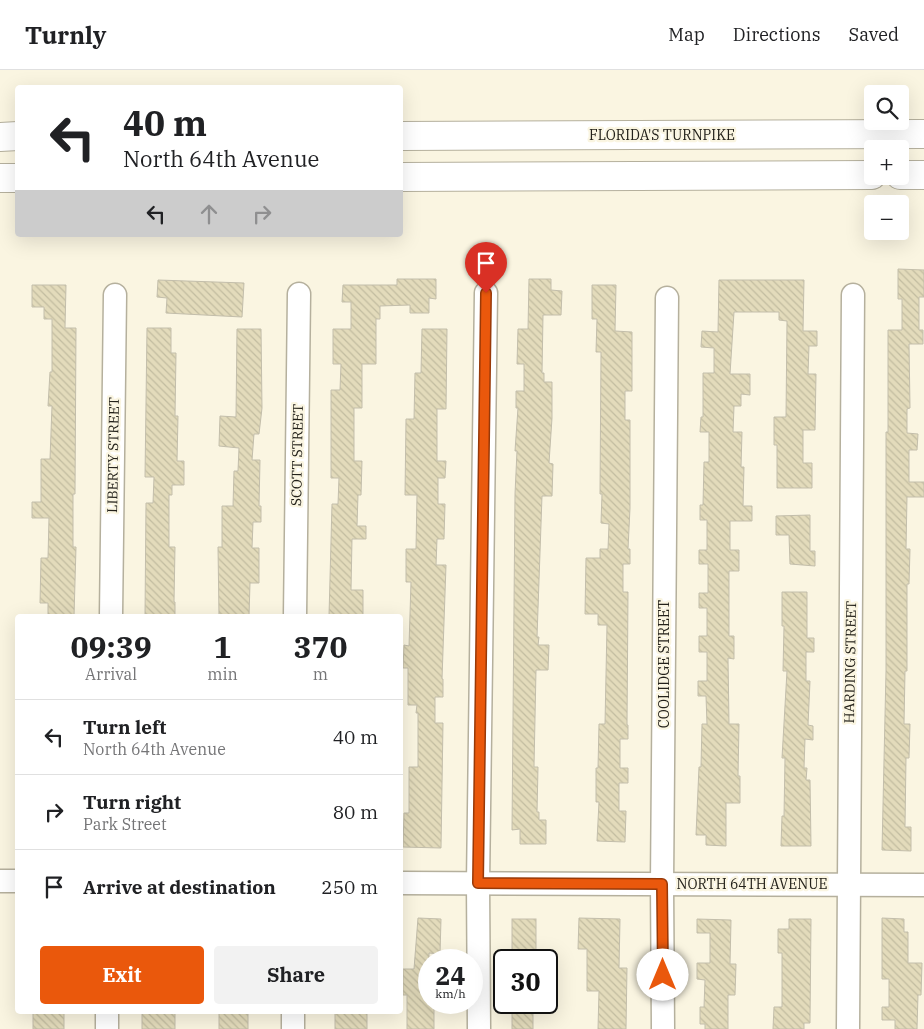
<!DOCTYPE html>
<meta charset="utf-8">
<style>
:root{--surface:#fff;--page:#f2f2f2;--text:#202124;--muted:#757577;--line:#e0e0e0;--accent:#ea580c}
body{margin:0;font-family:"IBM Plex Serif",serif;background:var(--page);color:var(--text);height:100vh;display:flex;flex-direction:column;font-size:19px;white-space:nowrap}
*{box-sizing:border-box;margin:0}
p{font-size:16px;color:var(--muted)}
.icon{flex:none;width:28px;height:28px;fill:none;stroke:currentColor;stroke-width:2;stroke-linecap:round;stroke-linejoin:round}
.map{position:relative;flex:1;overflow:hidden}
.drawer{position:absolute;left:15px;top:544px;width:388px;height:400px;display:flex;flex-direction:column;background:var(--surface);border-radius:5px;box-shadow:0 5px 20px #0002}
.drawer>*{flex:none}
.top-card{position:absolute;left:15px;top:15px;width:388px;height:152px;border-radius:5px;box-shadow:0 5px 20px #0002;background:#fff;color:var(--text);overflow:hidden}
.controls{position:absolute;left:864px;top:15px;display:grid;gap:10px}
.controls a{display:grid;place-items:center;width:45px;height:45px;border-radius:5px;background:var(--surface);box-shadow:0 5px 20px #0002;font-size:25px}
.speed{position:absolute;left:418px;top:879px;display:flex;gap:10px;font-size:25px;font-weight:700;text-align:center}
.speed>*{display:grid;place-content:center;width:65px;height:65px;border-radius:50%;background:var(--surface);box-shadow:0 5px 20px #0002;line-height:1}
.speed small{font-size:12px;font-weight:400}
.speed .limit{border:2px solid #111;border-radius:8px;background:#fff;color:#111}
.pin{position:absolute;display:grid;place-items:center;width:42px;height:42px;color:#fff;margin:-51px -21px;border-radius:50% 50% 50% 0;rotate:-45deg;box-shadow:0 0 5px #0007}
.pin .icon{rotate:45deg}
.me{position:absolute;width:55px;margin:-28px;rotate:0deg;stroke-linejoin:round;filter:drop-shadow(0 0 4px #0008)}
.turn{display:flex;align-items:center;gap:18px;height:105px;padding:0 25px;font-size:22px}
.turn .icon{width:65px;height:65px;stroke-width:2.5}
.turn b{display:block;font-size:35px;line-height:42px}
.lanes{display:flex;align-items:center;height:48px;padding:0 25px;background:#0003;justify-content:center;gap:25px;direction:ltr}
.lanes .off{opacity:.35}
.eta{display:flex;justify-content:space-evenly;align-items:center;height:85px;text-align:center}
.eta b{font-size:30px;font-weight:800;line-height:35px}
.primary-button{display:flex;gap:10px;margin-top:auto;padding:10px 25px}
.primary-button a{flex:1;height:58px;border-radius:5px;background:var(--accent);color:#fff;font-size:20px;font-weight:800;line-height:58px;text-align:center}
.primary-button a+a{background:var(--page);color:var(--text)}
ul{padding:0;list-style:none}
li{display:flex;align-items:center;gap:15px;height:75px;padding:0 25px;border-top:1px solid var(--line)}
li div{flex:1}
li b{display:block;font-size:19px}
li em{font-style:normal}
header{display:flex;align-items:center;gap:30px;box-sizing:border-box;height:70px;padding:0 25px;background:var(--surface);border-bottom:1px solid var(--line)}
header strong{font-size:24px}
nav{display:flex;gap:28px;margin-inline-start:auto;font-size:18px}
.map>svg:first-child{display:block}
.building{fill:url(#building-back-hatch);stroke:#c3beab}
.lines{fill:none;stroke-linecap:round;stroke-linejoin:round}
.minor-casing{stroke:#b5b09d;stroke-width:25}
.highway-casing{stroke:#b5b09d;stroke-width:30}
.minor{stroke:#fff;stroke-width:22}
.highway{stroke:#fff;stroke-width:28}
.route-casing{stroke:#983908;stroke-width:12}
.route{stroke:#ea580c;stroke-width:9}
.labels{text-anchor:middle;dominant-baseline:central;stroke-width:4.5;stroke-linejoin:round;paint-order:stroke}
.street-label{font-size:14px;fill:#23211a;stroke:#faf5e1}
</style>
<header>
<strong>Turnly</strong>
<nav><a>Map</a><a>Directions</a><a>Saved</a></nav>
</header>
<div class="map">
<svg width="924" height="959" viewBox="0 0 924 959">
<defs>
<pattern id="building-back-hatch" width="6" height="6" patternUnits="userSpaceOnUse" patternTransform="scale(1.25)"><rect width="6" height="6" fill="#e3dbbb"/><path d="M-1 5l2 2M0 0l6 6M5-1l2 2" fill="none" stroke="#c2bca0"/></pattern>
</defs>
<rect width="100%" height="100%" fill="#faf5e1"/>
<g class="building">
<path d="M 898,199 L 924,200 L 924,227 L 919,227 L 919,260 L 923,260 L 923,274 L 909,274 L 910,338 L 907,339 L 907,363 L 918,364 L 917,380 L 909,380 L 909,412 L 924,412 L 924,427 L 907,427 L 906,479 L 910,479 L 909,514 L 907,514 L 907,601 L 905,601 L 904,654 L 910,654 L 909,688 L 906,688 L 905,757 L 911,757 L 911,781 L 882,780 L 886,601 L 886,362 L 888,362 L 888,260 L 902,260 L 902,229 L 898,229 Z"/>
<path d="M 397,209 L 436,209 L 436,229 L 429,228 L 429,243 L 410,243 L 410,235 L 380,236 L 380,249 L 376,249 L 376,294 L 362,294 L 362,338 L 354,338 L 354,391 L 362,391 L 361,425 L 358,425 L 357,456 L 366,456 L 366,469 L 352,469 L 351,520 L 363,520 L 363,546 L 329,546 L 332,434 L 338,434 L 339,408 L 331,408 L 331,320 L 340,320 L 341,294 L 333,294 L 333,259 L 351,259 L 351,232 L 342,232 L 343,215 L 397,215 Z"/>
<path d="M 529,209 L 551,209 L 551,220 L 562,221 L 561,245 L 543,245 L 542,303 L 544,303 L 544,312 L 552,312 L 552,348 L 549,393 L 553,394 L 552,426 L 542,426 L 537,567 L 539,567 L 538,575 L 549,575 L 548,600 L 536,600 L 534,697 L 538,697 L 537,742 L 539,742 L 539,750 L 546,750 L 546,774 L 520,774 L 520,759 L 512,760 L 515,424 L 517,381 L 515,381 L 518,338 L 516,338 L 516,321 L 524,321 L 524,294 L 517,294 L 518,259 L 528,259 Z"/>
<path d="M 158,210 L 244,213 L 242,247 L 166,243 L 167,228 L 157,227 Z"/>
<path d="M 719,210 L 804,210 L 803,261 L 817,261 L 817,276 L 809,276 L 808,304 L 816,304 L 815,360 L 803,360 L 803,393 L 812,393 L 812,418 L 777,418 L 777,375 L 774,375 L 774,347 L 786,347 L 787,251 L 779,250 L 779,242 L 734,242 L 730,304 L 750,304 L 750,325 L 741,324 L 741,336 L 734,336 L 733,362 L 742,362 L 741,397 L 744,397 L 743,436 L 752,436 L 752,451 L 730,451 L 730,480 L 739,480 L 739,501 L 729,501 L 729,566 L 734,566 L 734,589 L 728,588 L 729,654 L 739,654 L 738,706 L 740,706 L 740,733 L 726,733 L 726,776 L 706,775 L 706,765 L 696,765 L 699,697 L 701,697 L 702,654 L 707,654 L 706,626 L 698,626 L 698,611 L 707,611 L 707,582 L 699,582 L 699,566 L 707,566 L 707,538 L 699,538 L 699,523 L 708,523 L 708,494 L 699,494 L 699,480 L 707,480 L 707,450 L 700,450 L 700,435 L 703,435 L 704,392 L 709,392 L 709,362 L 700,362 L 701,347 L 703,347 L 703,303 L 714,303 L 714,278 L 701,277 L 702,261 L 718,262 Z"/>
<path d="M 32,215 L 66,215 L 65,258 L 76,258 L 75,424 L 73,424 L 73,477 L 76,477 L 74,546 L 48,546 L 48,533 L 40,533 L 41,488 L 48,488 L 49,448 L 32,448 L 32,432 L 41,432 L 41,389 L 50,389 L 52,336 L 48,336 L 50,302 L 52,302 L 52,249 L 44,249 L 44,237 L 32,237 Z"/>
<path d="M 592,215 L 616,215 L 615,261 L 632,262 L 632,321 L 625,321 L 625,350 L 630,350 L 630,438 L 628,479 L 630,479 L 630,494 L 623,494 L 623,522 L 628,522 L 627,655 L 628,655 L 628,669 L 620,669 L 620,698 L 628,698 L 628,713 L 619,713 L 619,741 L 626,741 L 625,772 L 597,771 L 599,732 L 596,732 L 596,698 L 598,698 L 599,654 L 605,654 L 607,555 L 598,555 L 598,544 L 585,544 L 586,488 L 600,488 L 600,479 L 608,479 L 609,454 L 601,453 L 602,424 L 600,424 L 601,282 L 596,282 L 597,249 L 592,249 Z"/>
<path d="M 147,258 L 171,258 L 171,283 L 176,283 L 175,346 L 178,346 L 177,391 L 184,391 L 184,415 L 172,415 L 172,425 L 169,425 L 169,477 L 175,477 L 174,532 L 175,532 L 175,546 L 145,546 L 146,433 L 153,433 L 154,407 L 145,407 Z"/>
<path d="M 237,259 L 261,259 L 262,338 L 259,364 L 254,364 L 252,390 L 260,390 L 259,436 L 261,436 L 261,452 L 253,452 L 252,478 L 259,478 L 259,513 L 250,513 L 249,546 L 219,546 L 218,477 L 222,477 L 222,436 L 233,436 L 234,401 L 238,401 L 239,378 L 219,376 L 220,346 L 236,347 Z"/>
<path d="M 422,259 L 447,259 L 446,339 L 437,339 L 437,391 L 446,391 L 445,408 L 438,408 L 438,434 L 445,434 L 444,469 L 437,469 L 436,495 L 446,495 L 442,609 L 443,609 L 443,627 L 435,627 L 435,653 L 443,653 L 441,778 L 403,777 L 404,743 L 409,743 L 409,697 L 418,697 L 418,643 L 416,643 L 417,635 L 408,635 L 408,598 L 403,598 L 404,575 L 409,576 L 411,512 L 406,512 L 406,479 L 416,479 L 417,425 L 405,425 L 406,349 L 414,349 L 415,303 L 421,303 Z"/>
<path d="M 810,445 L 810,481 L 815,481 L 815,496 L 790,494 L 789,465 L 776,465 L 776,446 Z"/>
<path d="M 782,522 L 807,522 L 807,568 L 814,568 L 814,582 L 806,582 L 806,611 L 810,611 L 808,655 L 813,656 L 813,670 L 805,669 L 804,698 L 807,698 L 806,710 L 810,710 L 811,776 L 781,776 L 782,746 L 784,746 L 785,688 L 782,688 L 787,601 L 783,601 L 784,556 L 782,556 Z"/>
<path d="M 418,848 L 441,849 L 440,884 L 429,883 L 429,935 L 434,935 L 434,959 L 407,959 L 407,925 L 403,925 L 403,899 L 414,899 Z"/>
<path d="M 579,848 L 620,849 L 619,898 L 627,898 L 626,959 L 598,959 L 599,921 L 587,921 L 587,879 L 578,879 Z"/>
<path d="M 882,848 L 904,849 L 904,862 L 908,862 L 908,893 L 922,893 L 921,925 L 918,925 L 917,959 L 895,959 L 895,950 L 882,950 L 882,937 L 889,937 L 889,909 L 882,909 Z"/>
<rect x="512" y="849" width="24" height="35"/>
<path d="M 697,849 L 731,850 L 730,894 L 736,894 L 735,925 L 728,925 L 728,959 L 705,959 L 705,954 L 700,954 L 700,937 L 704,937 L 705,910 L 697,909 L 697,893 L 710,893 L 710,863 L 697,863 Z"/>
<path d="M 789,849 L 811,849 L 810,953 L 804,953 L 804,959 L 773,959 L 774,937 L 782,937 L 782,883 L 778,883 L 778,859 L 789,859 Z"/>
<rect x="512" y="935" width="21" height="24"/>
<rect x="33" y="941" width="31" height="18"/>
<rect x="142" y="941" width="33" height="18"/>
<rect x="219" y="941" width="29" height="18"/>
<rect x="335" y="941" width="32" height="18"/>
</g>
<g class="lines">
<g class="minor-casing">
<g id="minor">
<path d="M 111,546 L 115,225"/>
<path d="M 295,546 L 299,224"/>
<path d="M 0,811 L 18,811"/>
<path d="M 400,813 L 924,815"/>
<path d="M 293,941 L 293,959"/>
<path d="M 107,959 L 107,941"/>
<path d="M 479,959 L 478,813 L 486,223"/>
<path d="M 663,959 L 662,814 L 667,228"/>
<path d="M 848,959 L 853,225"/>
</g>
</g>
<g class="highway-casing">
<g id="highway">
<path d="M 400,66 L 924,64"/>
<path d="M 0,67 L 18,66"/>
<path d="M 900,105 L 924,105"/>
<path d="M 400,107 L 872,105"/>
<path d="M 0,108 L 18,108"/>
</g>
</g>
<use href="#minor" class="minor"/>
<use href="#highway" class="highway"/>
</g>
<g class="lines">
<g class="route-casing">
<path id="route" d="M 486,223 L 478,813 L 662,814 L 663,905"/>
</g>
<use href="#route" class="route"/>
</g>
<g class="labels">
<g class="street-label">
<text x="662" y="65">FLORIDA'S TURNPIKE</text>
<text transform="translate(113 385) rotate(-89)">LIBERTY STREET</text>
<text transform="translate(297 385) rotate(-89)">SCOTT STREET</text>
<text transform="translate(850 592) rotate(-89)">HARDING STREET</text>
<text transform="translate(664 594) rotate(-90)">COOLIDGE STREET</text>
<text x="752" y="814">NORTH 64TH AVENUE</text>
</g>
</g>
</svg>
<div class="controls">
<a><svg class="icon" aria-label="search" viewBox="0 0 24 24"><circle cx="10" cy="10" r="6"/><path d="M15 15l6 6"/></svg></a>
<a>+</a>
<a>−</a>
</div>
<div class="speed"><div>24<small>km/h</small></div><div class="limit">30</div></div>
<div class="pin" style="left:486px;top:223px;background:#d93025"><svg class="icon" aria-label="arrive" viewBox="0 0 24 24"><path d="M6 21V4h12l-3 4 3 4H6"/></svg></div>
<svg class="me" style="left:663px;top:905px" viewBox="-20 -20 40 40"><circle r="19" fill="#fff"/><path d="M0-13L10 11 0 6-10 11z" fill="#ea580c"/></svg>
<div class="top-card">
<div class="turn"><svg class="icon" aria-label="left" viewBox="0 0 24 24"><path d="M17 20v-9H6M10 6l-5 5 5 5"/></svg><div><b>40 m</b>North 64th Avenue</div></div>
<div class="lanes"><svg class="icon" aria-label="left" viewBox="0 0 24 24"><path d="M17 20v-9H6M10 6l-5 5 5 5"/></svg><svg class="icon off" aria-label="ahead" viewBox="0 0 24 24"><path d="M12 20V5M6 11l6-6 6 6"/></svg><svg class="icon off" aria-label="right" viewBox="0 0 24 24"><path d="M7 20v-9h11M14 6l5 5-5 5"/></svg></div>
</div>
<section class="drawer">
<div class="eta">
<div><b>09:39</b><p>Arrival</p></div>
<div><b>1</b><p>min</p></div>
<div><b>370</b><p>m</p></div>
</div>
<ul>
<li><svg class="icon" aria-label="left" viewBox="0 0 24 24"><path d="M17 20v-9H6M10 6l-5 5 5 5"/></svg><div><b>Turn left</b><p>North 64th Avenue</p></div><em>40 m</em></li>
<li><svg class="icon" aria-label="right" viewBox="0 0 24 24"><path d="M7 20v-9h11M14 6l5 5-5 5"/></svg><div><b>Turn right</b><p>Park Street</p></div><em>80 m</em></li>
<li><svg class="icon" aria-label="arrive" viewBox="0 0 24 24"><path d="M6 21V4h12l-3 4 3 4H6"/></svg><div><b>Arrive at destination</b></div><em>250 m</em></li>
</ul>
<div class="primary-button"><a>Exit</a><a>Share</a></div>
</section>
</div>
